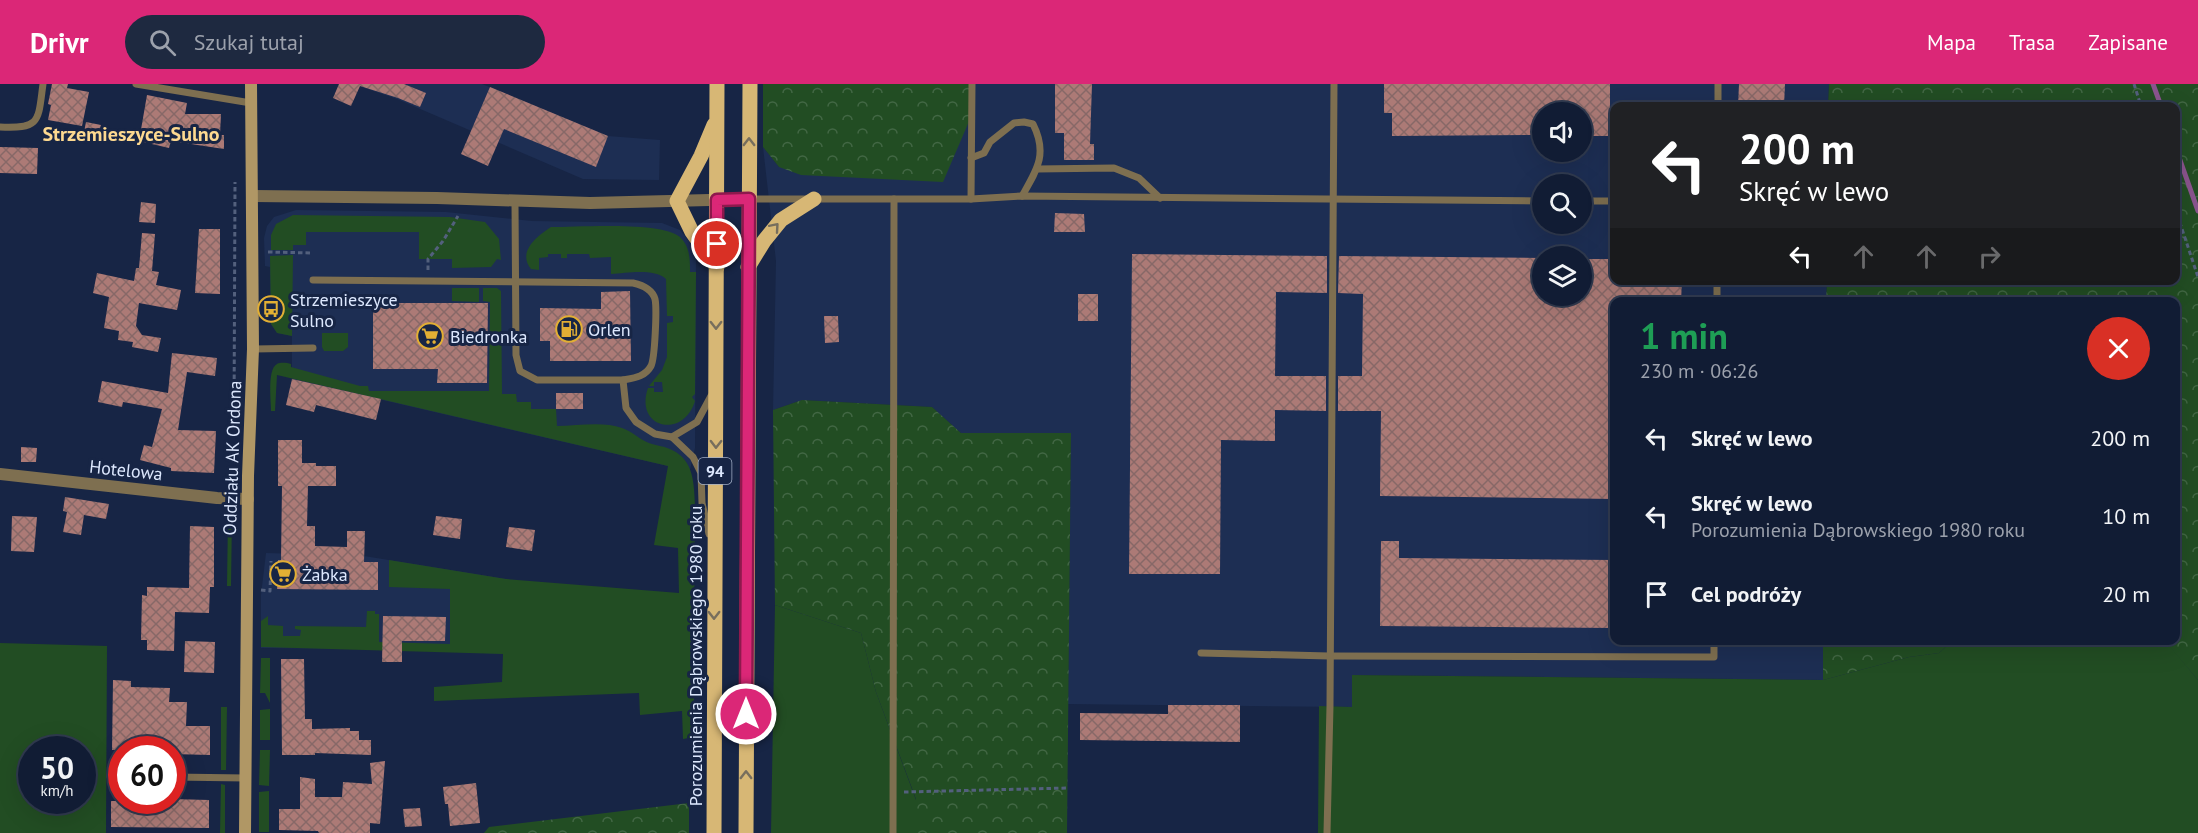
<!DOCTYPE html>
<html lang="pl">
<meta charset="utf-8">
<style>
:root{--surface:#111c34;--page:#1e2940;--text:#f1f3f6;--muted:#9ca1ac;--line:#303a4f;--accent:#db2777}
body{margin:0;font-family:"PT Sans",sans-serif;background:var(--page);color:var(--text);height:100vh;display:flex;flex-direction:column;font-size:22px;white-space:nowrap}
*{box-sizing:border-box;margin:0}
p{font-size:20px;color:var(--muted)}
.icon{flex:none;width:33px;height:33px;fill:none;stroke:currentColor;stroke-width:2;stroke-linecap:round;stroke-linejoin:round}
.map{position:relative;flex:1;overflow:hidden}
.panel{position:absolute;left:1610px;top:213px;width:570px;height:348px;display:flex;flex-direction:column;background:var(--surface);border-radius:12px;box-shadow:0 6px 24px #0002,0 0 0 2px var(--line)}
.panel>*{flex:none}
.hud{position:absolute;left:1610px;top:18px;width:570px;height:183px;border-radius:12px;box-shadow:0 6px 24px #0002,0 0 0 2px var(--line);background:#202124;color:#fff;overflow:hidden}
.fabs{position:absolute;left:1532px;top:18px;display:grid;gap:12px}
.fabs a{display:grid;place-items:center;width:60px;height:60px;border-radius:50%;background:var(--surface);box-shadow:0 6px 24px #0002,0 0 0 2px var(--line);font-size:30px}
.speed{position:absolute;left:18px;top:652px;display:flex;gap:12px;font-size:30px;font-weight:700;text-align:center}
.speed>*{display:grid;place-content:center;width:78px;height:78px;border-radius:50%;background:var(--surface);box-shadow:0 6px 24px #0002,0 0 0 2px var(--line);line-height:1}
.speed small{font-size:15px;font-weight:400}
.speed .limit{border:9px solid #d22;background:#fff;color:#111}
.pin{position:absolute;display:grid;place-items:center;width:51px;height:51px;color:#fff;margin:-26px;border:3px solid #fff;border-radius:50%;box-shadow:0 2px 6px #0007}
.me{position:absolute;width:66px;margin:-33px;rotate:0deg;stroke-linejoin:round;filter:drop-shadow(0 0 4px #0008)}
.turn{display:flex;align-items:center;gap:21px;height:126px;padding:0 30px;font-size:27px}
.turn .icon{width:78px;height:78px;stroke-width:2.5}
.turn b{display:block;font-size:42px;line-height:51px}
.lanes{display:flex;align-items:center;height:57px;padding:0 30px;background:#0003;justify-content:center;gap:30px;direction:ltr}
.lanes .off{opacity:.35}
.round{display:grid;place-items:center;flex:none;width:63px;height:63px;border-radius:32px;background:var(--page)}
.headline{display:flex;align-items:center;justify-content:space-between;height:102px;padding:0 30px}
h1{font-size:36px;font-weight:800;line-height:45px;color:#1e9e55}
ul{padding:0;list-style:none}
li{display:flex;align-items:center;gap:18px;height:78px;padding:0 30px}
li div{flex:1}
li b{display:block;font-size:22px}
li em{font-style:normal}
header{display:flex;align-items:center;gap:36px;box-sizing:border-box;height:84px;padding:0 30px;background:var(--accent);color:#fff}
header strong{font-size:28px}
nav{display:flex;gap:33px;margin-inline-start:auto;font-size:21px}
.search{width:420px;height:54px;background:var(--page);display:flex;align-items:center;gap:15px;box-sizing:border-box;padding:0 21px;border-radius:33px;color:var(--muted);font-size:22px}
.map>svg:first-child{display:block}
.built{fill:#1d2e53;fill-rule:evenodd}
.green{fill:#224d23;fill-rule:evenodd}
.forest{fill:url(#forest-crowns)}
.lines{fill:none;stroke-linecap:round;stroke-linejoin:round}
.stream{stroke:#8a548e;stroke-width:5}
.building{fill:url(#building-cross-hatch)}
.path{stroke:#53607d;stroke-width:3;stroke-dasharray:4.5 3;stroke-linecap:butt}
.lane{stroke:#7e6f50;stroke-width:7}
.street{stroke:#7e6f50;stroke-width:12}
.secondary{stroke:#b09765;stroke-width:12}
.primary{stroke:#d7b775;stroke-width:15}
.oneway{stroke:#776e5d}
.route-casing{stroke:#8e194d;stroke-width:15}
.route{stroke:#db2777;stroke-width:10}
.labels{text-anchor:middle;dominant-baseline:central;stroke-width:6;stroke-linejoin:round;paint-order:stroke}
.shield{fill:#172545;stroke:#a2aec6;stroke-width:1.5}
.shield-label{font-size:16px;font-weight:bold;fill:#dde8fe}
.poi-label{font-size:18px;fill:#dde8fe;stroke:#172545;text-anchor:start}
.street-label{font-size:18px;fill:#dde8fe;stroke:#172545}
.neighbourhood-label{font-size:20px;font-weight:bold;fill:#fdd990;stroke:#172545}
</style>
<header>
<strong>Drivr</strong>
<div class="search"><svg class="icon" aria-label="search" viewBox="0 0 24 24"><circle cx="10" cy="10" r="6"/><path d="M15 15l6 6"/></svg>Szukaj tutaj</div>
<nav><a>Mapa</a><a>Trasa</a><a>Zapisane</a></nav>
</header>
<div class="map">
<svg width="2198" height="749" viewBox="0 0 2198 749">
<defs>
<pattern id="forest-crowns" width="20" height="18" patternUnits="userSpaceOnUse" patternTransform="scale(1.5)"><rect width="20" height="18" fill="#224d23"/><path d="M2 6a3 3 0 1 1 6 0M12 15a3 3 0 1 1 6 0" fill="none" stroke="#426744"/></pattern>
<pattern id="building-cross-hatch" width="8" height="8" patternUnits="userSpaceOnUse" patternTransform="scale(1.5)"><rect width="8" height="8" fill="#ac7a76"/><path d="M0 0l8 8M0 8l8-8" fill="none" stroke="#876867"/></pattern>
</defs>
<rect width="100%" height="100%" fill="#172545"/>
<g class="built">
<path d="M 353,0 L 482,0 L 608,52 L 660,56 L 659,96 L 583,95 L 397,15 Z"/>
<path d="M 970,0 L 1829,0 L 1828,22 L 1614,22 L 1614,196 L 1827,197 L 1826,217 L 1614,218 L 1614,556 L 1823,557 L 1823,596 L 1352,591 L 1352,623 L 1068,620 L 1071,349 L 961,349 L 932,323 L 802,316 L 773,326 L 776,177 L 763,63 L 779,83 ZM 1542,28 L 1581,28 L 1581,68 L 1542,68 ZM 1542,100 L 1581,100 L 1581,140 L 1542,140 ZM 1542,172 L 1581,172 L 1581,212 L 1542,212 Z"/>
<path d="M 296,126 L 446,128 L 532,137 L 662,139 L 680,146 L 692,161 L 696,176 L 695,364 L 689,390 L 668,382 L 292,295 L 292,252 L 277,249 L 271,240 L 270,183 L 265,182 L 264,154 L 267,142 L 274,133 Z"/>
<path d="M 266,469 L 364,472 L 506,495 L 503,570 L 402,565 L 261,564 L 261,511 Z"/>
</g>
<g class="green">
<path d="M 293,131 L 450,133 L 485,138 L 499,155 L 501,176 L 497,175 L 491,183 L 452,184 L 452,175 L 419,175 L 419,148 L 306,148 L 306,161 L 293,161 L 293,166 L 271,166 L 271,151 L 276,140 Z"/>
<path d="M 551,143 C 578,143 662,137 680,153 C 690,163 690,174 690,188 L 696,188 L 695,310 L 692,313 L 695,317 C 683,356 634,344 648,304 L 654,304 L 654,308 L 663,308 L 662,298 L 654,298 L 654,302 L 649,302 L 662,286 L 667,273 L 667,239 L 673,238 L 673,232 L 667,232 L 666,195 C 654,184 627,189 611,190 L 611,173 L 590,174 L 589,170 L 567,170 L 567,174 L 561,174 L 561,170 L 548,170 L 548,173 L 539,174 L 539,186 L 531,185 C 517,168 537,152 551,143 Z"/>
<path d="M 293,171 L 292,252 L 277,249 L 271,240 L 270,172 Z"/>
<path d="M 452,204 L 479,204 L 479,218 L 452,217 Z"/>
<path d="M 483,204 L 497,204 L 501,207 L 502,310 L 516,310 L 517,318 L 531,318 L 531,325 L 556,325 L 557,342 C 577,342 603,337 622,344 C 632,347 640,356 649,359 C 657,362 665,362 672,366 C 694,376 694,400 695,422 L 692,424 L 695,428 L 694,548 L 692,553 L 694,555 L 694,653 L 683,655 L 682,627 L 640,631 L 639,609 L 434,617 L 434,603 L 502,598 L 503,570 L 261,563 L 261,537 L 268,532 L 268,541 L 283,542 L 283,552 L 300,552 L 301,546 L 295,545 L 295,542 L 366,543 L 367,527 L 375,527 L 375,530 L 379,530 L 379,558 L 450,560 L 450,505 L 389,503 L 389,476 L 506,495 L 679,509 L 678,464 L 654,461 L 668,382 L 277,291 L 275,327 L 271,327 C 271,317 267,285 277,280 C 281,278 287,279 291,280 L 291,283 L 360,302 L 368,302 L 369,307 L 489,307 L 490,218 L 483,217 Z"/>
<path d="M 322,249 L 348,249 L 348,263 L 343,267 L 324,267 L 322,263 Z"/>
<path d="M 232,431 L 231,502 L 227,502 L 228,432 Z"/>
<path d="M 775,521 L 861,549 L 876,608 L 916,716 L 916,749 L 771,749 Z"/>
<path d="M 2165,556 L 2198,596 L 2198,749 L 1318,749 L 1319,622 L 1352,623 L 1352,591 L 1823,596 L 1909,573 L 1939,569 L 1952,557 Z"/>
<path d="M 0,559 L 107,562 L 106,749 L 0,749 ZM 32,666 L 82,666 L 82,717 L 32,717 Z"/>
<path d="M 261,574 L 270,574 L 270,619 L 265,609 L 260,609 Z"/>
<path d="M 221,623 L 227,623 L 226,686 L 221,686 Z"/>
<path d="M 270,625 L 270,656 L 260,656 L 260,626 Z"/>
<path d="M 260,666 L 270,666 L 269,702 L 259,701 Z"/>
<path d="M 221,700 L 225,701 L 225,749 L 220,749 Z"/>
<path d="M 269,707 L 269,748 L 259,748 L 259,708 Z"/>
</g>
<g class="forest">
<path d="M 763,0 L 970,0 L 970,35 L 943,98 L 801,91 L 779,83 L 763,63 Z"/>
<path d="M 1829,0 L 2198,0 L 2198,596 L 2165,557 L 2175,556 L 2175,218 L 1826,217 L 1827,197 L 2175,196 L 2175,22 L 1828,22 Z"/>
<path d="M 802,316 L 932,323 L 961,349 L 1071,349 L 1067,749 L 916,749 L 916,715 L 876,608 L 861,549 L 775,521 L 773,326 Z"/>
<path d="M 1823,557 L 1823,556 L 1952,557 L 1939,569 L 1909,573 L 1823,596 Z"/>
<path d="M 689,719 L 689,749 L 484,749 L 489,743 Z"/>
</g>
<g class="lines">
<g class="stream">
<path d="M 2153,0 L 2161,22"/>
<path d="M 2175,62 L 2198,127"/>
</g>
</g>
<g class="building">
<path d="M 52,0 L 68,0 L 67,4 L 89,8 L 82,42 L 48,36 L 51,21 L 48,20 Z"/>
<path d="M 339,0 L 404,0 L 426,9 L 420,23 L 398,14 L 360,2 L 351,22 L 333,14 Z"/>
<path d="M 1055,0 L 1092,0 L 1090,60 L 1094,60 L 1094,76 L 1064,76 L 1064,49 L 1055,49 Z"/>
<path d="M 1384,0 L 1610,0 L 1610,52 L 1581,52 L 1581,28 L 1542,28 L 1542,51 L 1392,52 L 1392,29 L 1384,29 Z"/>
<path d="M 1739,0 L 1785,0 L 1784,22 L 1738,22 Z"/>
<path d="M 490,3 L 608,52 L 596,83 L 504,45 L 488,82 L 461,70 Z"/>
<path d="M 147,11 L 187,19 L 185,30 L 221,30 L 220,51 L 224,51 L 224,65 L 171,57 L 169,64 L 139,57 Z"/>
<path d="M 86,38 L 101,41 L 98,56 L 83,53 Z"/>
<path d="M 0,63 L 38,64 L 37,90 L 0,89 Z"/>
<path d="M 141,118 L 156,120 L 155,139 L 139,138 Z"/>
<path d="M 1055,129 L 1084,130 L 1085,148 L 1054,148 Z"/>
<path d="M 199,145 L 220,145 L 220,210 L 195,209 Z"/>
<path d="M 142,149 L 155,150 L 152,187 L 159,188 L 156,201 L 181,206 L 177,226 L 139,219 L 136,242 L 142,251 L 161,254 L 158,268 L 132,263 L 133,258 L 118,256 L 119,247 L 104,244 L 109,213 L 93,209 L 97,189 L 134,197 L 136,184 L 139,184 Z"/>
<path d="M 1132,170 L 1327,172 L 1327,209 L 1276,208 L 1275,292 L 1326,292 L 1326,327 L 1275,326 L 1275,357 L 1221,356 L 1220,490 L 1129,490 Z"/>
<path d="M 1339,172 L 1542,174 L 1542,212 L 1581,212 L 1581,175 L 1614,175 L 1614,196 L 1682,196 L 1681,218 L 1614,218 L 1614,415 L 1380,412 L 1381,327 L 1338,327 L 1338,292 L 1362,292 L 1363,210 L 1338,209 Z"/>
<path d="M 630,207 L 631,277 L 550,277 L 550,257 L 540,257 L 540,224 L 601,225 L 601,208 Z"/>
<rect x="1078" y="210" width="20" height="27"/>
<path d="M 373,219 L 488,219 L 487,299 L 437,299 L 438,285 L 373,285 Z"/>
<path d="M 824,232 L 838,232 L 839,258 L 825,259 Z"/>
<path d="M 172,269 L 217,274 L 215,292 L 187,288 L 178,346 L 216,347 L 214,389 L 171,387 L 171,384 L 140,376 L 144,361 L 152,363 L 162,325 L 123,318 L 122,323 L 98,318 L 102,297 L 168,309 Z"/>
<path d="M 292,295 L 381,315 L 376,336 L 316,321 L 314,328 L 286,321 Z"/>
<rect x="556" y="309" width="27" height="16"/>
<path d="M 278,356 L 302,356 L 302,379 L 316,379 L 316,382 L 336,382 L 336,402 L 308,402 L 307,442 L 315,442 L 315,462 L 347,463 L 347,447 L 365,447 L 364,478 L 378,478 L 378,506 L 277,505 L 278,476 L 281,476 L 282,402 L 278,402 Z"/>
<path d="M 21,363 L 37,364 L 36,378 L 21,378 Z"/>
<path d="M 65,413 L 109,420 L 106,435 L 84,431 L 81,451 L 63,448 L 67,428 L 63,427 Z"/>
<path d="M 12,432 L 37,433 L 34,468 L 11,467 Z"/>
<path d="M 436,432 L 462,435 L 460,455 L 433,451 Z"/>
<path d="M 190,442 L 214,443 L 214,503 L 210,503 L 209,529 L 175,528 L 174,567 L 147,566 L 147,556 L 141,556 L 142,511 L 147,512 L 147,503 L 189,504 Z"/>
<path d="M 509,443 L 535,446 L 532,467 L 506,463 Z"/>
<path d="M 1381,457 L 1399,457 L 1399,474 L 1614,476 L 1614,544 L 1380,542 Z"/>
<path d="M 383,532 L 446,533 L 445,557 L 402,557 L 402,578 L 382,578 Z"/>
<path d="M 185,557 L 215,558 L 214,589 L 184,588 Z"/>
<path d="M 281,575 L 304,575 L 305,635 L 312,635 L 312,645 L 350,644 L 350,647 L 359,647 L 359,656 L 371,656 L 371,671 L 315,669 L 315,671 L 282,671 Z"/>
<path d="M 113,596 L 131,597 L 131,603 L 170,604 L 169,618 L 187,618 L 186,642 L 210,642 L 210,671 L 172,670 L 172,666 L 112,666 Z"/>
<path d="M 1168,621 L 1240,621 L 1240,658 L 1080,656 L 1080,629 L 1168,630 Z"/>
<path d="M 385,677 L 380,740 L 370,739 L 370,749 L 319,749 L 318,747 L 279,746 L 279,725 L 300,725 L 300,693 L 315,695 L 315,713 L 342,713 L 343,698 L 372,700 L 370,679 Z"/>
<path d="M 476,699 L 480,739 L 450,742 L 448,720 L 445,720 L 443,703 Z"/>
<path d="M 172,715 L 209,716 L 209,744 L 111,743 L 111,717 L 172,717 Z"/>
<path d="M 420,724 L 422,742 L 405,743 L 403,725 Z"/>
</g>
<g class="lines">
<g class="path">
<path d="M 2134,0 L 2141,22"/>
<path d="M 2175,124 L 2198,193"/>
<path d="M 268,168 L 313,169"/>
<path d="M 428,186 L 428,175 L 443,157 L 458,132"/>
<path d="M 234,340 L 235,98"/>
<path d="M 261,506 L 270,507 L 271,477"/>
<path d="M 904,708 L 1067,704"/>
</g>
<g class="lane">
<path d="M 136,0 L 251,19"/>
<path d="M 1718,22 L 1718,0"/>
<path d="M 0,43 C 41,45 38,37 43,0"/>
<path d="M 971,74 L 984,69 L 990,58 L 1014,39 L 1024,38 L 1033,40 C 1048,70 1037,86 1022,112"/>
<path d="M 1037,85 L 1114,84 L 1139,94 L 1160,114"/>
<path d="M 750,115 L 971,115 L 1022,112 L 1542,117"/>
<path d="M 971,115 L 972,0"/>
<path d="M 1581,117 L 1614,117"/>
<path d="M 515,118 L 516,271 L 520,287 L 537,296 L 623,296 L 626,324 L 636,338 L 655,350 L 672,353 L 693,373 L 701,389 L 702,419 L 709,450"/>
<path d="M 313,196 L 633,199 C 642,201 652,205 655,215 C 657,224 655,274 651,282 C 645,293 634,294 623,296"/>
<path d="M 1717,218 L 1717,196"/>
<path d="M 253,265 L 313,264"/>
<path d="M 672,353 L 697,338 L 711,312"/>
<path d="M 1201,569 L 1329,572 L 1714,573 L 1714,556"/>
<path d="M 110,692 L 122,692"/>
<path d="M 172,693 L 246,694"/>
<path d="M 893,749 L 894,115"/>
<path d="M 1327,749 L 1330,622 L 1334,0"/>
</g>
<g class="street">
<path d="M 252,112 L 437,114 L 590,119 L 749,115"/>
<path d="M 0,390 L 217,414 L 248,415"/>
</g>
<path class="secondary" d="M 245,749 L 248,392 L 253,265 L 251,0"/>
<g class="primary">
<path d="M 714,41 L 701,72 L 677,117 L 692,148 L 717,183"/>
<path d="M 748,183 L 764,157 L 781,136 L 814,115"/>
<path d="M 714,749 L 717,0"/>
<path d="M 746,749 L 750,0"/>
</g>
</g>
<defs><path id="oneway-chevron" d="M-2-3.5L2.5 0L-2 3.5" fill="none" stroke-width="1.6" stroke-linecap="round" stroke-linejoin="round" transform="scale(1.5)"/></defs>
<g class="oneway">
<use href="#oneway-chevron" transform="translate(749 58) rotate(-90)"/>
<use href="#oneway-chevron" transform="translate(775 143) rotate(-49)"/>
<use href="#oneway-chevron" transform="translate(716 241) rotate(90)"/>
<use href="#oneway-chevron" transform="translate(716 360) rotate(91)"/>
<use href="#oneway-chevron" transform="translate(714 531) rotate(90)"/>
<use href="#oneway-chevron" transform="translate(746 691) rotate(-90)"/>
</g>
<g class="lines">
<g class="route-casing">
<path id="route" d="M 717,160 L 717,116 L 749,115 L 746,630"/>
</g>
<use href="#route" class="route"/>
</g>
<defs>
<g id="bus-ring" transform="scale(1.35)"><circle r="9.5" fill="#172545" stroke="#e2af34" stroke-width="1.5"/><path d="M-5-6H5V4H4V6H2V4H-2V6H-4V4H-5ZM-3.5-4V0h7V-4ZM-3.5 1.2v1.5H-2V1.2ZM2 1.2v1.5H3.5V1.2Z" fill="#e2af34"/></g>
<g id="fuel-ring" transform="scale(1.35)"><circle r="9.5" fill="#172545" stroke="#e2af34" stroke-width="1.5"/><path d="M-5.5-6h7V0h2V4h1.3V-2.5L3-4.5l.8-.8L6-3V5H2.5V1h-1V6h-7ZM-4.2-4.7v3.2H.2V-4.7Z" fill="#e2af34"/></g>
<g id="supermarket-ring" transform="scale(1.35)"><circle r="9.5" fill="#172545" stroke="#e2af34" stroke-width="1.5"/><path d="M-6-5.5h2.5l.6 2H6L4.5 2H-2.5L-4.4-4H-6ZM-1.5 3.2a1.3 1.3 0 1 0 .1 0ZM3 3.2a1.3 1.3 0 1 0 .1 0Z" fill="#e2af34"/></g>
</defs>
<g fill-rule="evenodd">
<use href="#bus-ring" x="271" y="225"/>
<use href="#fuel-ring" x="569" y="245"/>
<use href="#supermarket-ring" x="430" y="252"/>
<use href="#supermarket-ring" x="283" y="490"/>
</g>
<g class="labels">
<rect class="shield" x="698.5" y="374" width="33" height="26" rx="4.5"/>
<g class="shield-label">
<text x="715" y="387">94</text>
</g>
<g class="poi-label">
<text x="290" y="215">Strzemieszyce<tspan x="290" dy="21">Sulno</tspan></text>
<text x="588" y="245">Orlen</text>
<text x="450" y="252">Biedronka</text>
<text x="302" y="490">Żabka</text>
</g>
<g class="street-label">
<text transform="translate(232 374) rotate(-88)">Oddziału AK Ordona</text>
<text transform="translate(126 386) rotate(6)">Hotelowa</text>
<text transform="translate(695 572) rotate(-90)">Porozumienia Dąbrowskiego 1980 roku</text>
</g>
<g class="neighbourhood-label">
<text x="131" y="50">Strzemieszyce-Sulno</text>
</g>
</g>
</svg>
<div class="fabs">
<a><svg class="icon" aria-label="sound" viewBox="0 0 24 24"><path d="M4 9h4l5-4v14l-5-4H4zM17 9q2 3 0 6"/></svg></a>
<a><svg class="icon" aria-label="search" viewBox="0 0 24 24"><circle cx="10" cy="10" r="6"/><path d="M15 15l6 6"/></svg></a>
<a><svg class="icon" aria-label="layers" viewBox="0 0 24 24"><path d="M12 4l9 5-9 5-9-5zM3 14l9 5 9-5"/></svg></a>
</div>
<div class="speed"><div>50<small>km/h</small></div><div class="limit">60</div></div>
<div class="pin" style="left:717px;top:160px;background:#d93025"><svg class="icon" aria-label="arrive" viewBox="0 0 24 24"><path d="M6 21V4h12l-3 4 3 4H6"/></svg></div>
<svg class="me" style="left:746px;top:630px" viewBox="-20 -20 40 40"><circle r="17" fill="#db2777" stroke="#fff" stroke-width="3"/><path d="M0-11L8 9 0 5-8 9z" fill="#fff"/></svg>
<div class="hud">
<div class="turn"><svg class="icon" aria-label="left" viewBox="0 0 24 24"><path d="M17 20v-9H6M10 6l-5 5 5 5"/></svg><div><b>200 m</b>Skręć w lewo</div></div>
<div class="lanes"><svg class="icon" aria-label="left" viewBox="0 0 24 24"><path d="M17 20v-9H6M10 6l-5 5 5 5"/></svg><svg class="icon off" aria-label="ahead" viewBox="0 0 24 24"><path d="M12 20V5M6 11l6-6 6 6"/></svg><svg class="icon off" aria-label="ahead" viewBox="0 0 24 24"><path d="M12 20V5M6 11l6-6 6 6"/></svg><svg class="icon off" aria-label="right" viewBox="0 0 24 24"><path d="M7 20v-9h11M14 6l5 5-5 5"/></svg></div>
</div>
<section class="panel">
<div class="headline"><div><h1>1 min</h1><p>230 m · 06:26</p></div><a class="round" style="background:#d93025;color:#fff"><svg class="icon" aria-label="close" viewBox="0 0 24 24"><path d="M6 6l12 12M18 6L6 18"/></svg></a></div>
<ul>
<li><svg class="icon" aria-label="left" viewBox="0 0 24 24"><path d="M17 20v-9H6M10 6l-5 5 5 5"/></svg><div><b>Skręć w lewo</b></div><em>200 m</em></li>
<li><svg class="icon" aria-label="left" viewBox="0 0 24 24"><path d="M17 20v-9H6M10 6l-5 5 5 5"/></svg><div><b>Skręć w lewo</b><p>Porozumienia Dąbrowskiego 1980 roku</p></div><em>10 m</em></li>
<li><svg class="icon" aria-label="arrive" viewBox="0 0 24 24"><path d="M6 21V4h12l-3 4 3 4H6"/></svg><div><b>Cel podróży</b></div><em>20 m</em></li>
</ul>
</section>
</div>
